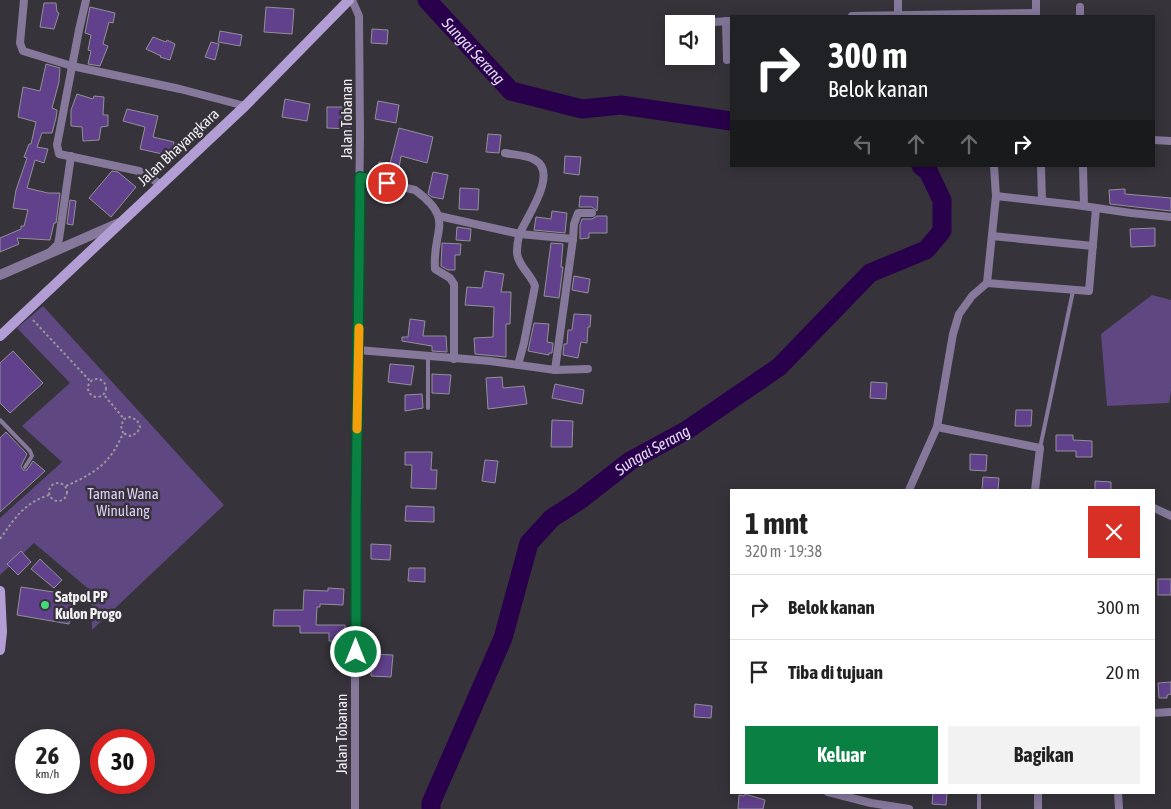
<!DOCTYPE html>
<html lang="id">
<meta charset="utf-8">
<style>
:root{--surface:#fff;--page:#f2f2f2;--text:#222;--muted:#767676;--line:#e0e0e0;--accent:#0b8043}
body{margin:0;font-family:"Asap Condensed",sans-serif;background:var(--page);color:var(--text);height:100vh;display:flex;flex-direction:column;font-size:19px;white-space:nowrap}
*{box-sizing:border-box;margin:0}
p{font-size:16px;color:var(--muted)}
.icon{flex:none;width:28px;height:28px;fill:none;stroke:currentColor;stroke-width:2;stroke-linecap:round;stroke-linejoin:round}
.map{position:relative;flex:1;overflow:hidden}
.details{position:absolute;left:730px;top:489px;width:425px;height:305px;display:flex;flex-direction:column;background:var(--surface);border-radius:0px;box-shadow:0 2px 12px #0003}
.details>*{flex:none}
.guide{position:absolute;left:730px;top:15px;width:425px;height:152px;border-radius:0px;box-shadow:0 2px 12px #0003;background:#202124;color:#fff;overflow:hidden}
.fabs{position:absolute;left:665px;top:15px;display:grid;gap:10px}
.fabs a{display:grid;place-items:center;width:50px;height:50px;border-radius:0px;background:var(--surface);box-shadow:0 2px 12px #0003;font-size:25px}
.speed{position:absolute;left:15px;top:729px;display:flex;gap:10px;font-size:25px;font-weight:700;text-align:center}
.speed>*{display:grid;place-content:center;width:65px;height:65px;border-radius:50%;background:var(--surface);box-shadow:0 2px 12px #0003;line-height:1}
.speed small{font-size:12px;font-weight:400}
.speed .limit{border:8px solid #d22;background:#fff;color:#111}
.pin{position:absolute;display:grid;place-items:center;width:42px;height:42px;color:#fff;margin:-21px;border:2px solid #fff;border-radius:50%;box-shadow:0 1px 5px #0007}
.me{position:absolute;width:55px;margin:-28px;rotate:0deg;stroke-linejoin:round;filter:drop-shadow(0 0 4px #0008)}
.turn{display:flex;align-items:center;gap:18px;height:105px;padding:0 15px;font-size:22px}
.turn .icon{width:65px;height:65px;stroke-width:2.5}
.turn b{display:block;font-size:35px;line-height:42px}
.lanes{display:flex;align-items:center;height:48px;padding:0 15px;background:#0003;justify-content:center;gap:25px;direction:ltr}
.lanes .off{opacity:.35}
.round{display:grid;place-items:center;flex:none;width:52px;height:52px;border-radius:0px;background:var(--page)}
.head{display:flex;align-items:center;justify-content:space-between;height:85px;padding:0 15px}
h1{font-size:30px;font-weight:700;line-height:38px}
.button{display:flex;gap:10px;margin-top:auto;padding:10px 15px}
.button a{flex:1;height:58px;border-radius:0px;background:var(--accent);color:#fff;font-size:20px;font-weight:700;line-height:58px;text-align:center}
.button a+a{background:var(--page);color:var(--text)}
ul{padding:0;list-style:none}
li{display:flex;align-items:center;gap:15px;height:65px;padding:0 15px;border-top:1px solid var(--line)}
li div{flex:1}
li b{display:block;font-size:19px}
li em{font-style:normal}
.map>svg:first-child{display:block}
.green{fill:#5f4782}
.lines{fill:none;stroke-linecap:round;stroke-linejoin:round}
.river{stroke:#29004b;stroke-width:19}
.building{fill:#61418c;stroke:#929097}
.path{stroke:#99979c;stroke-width:2;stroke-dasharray:2.5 2.5;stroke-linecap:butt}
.service{stroke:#85789b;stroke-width:4}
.minor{stroke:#85789b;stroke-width:8}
.tertiary{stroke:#85789b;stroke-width:10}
.secondary{stroke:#b29dd5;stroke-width:10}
.route-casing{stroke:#07532c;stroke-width:12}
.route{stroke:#0b8043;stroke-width:9}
.slow{stroke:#f59e0b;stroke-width:9}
.poi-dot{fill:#45d77a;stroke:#36343a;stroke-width:2}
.labels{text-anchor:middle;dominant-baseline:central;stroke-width:5;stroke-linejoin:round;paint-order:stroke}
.street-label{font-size:15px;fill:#f1eff3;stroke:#36343a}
.park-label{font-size:15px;fill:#dfcffa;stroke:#36343a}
.poi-label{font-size:15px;font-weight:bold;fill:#f1eff3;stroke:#36343a;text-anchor:start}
.water-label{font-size:16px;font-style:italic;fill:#e2dbf1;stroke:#36343a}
</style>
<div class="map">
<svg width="1171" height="809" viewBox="0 0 1171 809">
<rect width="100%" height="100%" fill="#36343a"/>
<g class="green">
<path d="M 1152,295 L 1171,300 L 1171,391 L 1169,403 L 1107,406 L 1101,334 Z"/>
<path d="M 43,306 L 224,505 L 92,630 L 91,591 L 34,543 L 0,575 L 0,518 L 62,462 L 22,426 L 70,383 L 17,328 Z"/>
</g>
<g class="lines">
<g class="river">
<path id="s1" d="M 427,0 L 511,91 L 582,109 L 621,105 L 731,121"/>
<path id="s2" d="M 431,809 L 431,803 L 503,638 L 529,543 L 552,518 L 580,500 L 630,461 L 687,430 L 779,367 L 870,273 L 926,250 L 942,231 L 942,200 L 928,171 L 921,166"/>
</g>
</g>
<g class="building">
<path d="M 44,3 L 56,3 L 57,12 L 59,13 L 54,29 L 40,27 Z"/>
<path d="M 90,7 L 115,13 L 113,23 L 109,22 L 103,44 L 108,46 L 100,66 L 88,64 L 91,51 L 88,50 L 91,35 L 85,33 Z"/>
<path d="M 266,7 L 294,9 L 292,34 L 264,32 Z"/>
<path d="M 372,29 L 388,30 L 387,44 L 371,43 Z"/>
<path d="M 220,31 L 242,35 L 240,46 L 218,42 Z"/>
<path d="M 153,37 L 166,42 L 167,40 L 175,44 L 170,60 L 160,57 L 161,56 L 146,49 Z"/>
<path d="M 211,42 L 219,44 L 215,60 L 205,57 Z"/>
<path d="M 46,64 L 60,68 L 59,82 L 52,108 L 57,110 L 56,118 L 52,133 L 42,133 L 37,147 L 48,149 L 44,163 L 35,160 L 27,188 L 48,193 L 60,193 L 56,223 L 54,223 L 50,240 L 17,238 L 19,244 L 0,252 L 0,238 L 21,229 L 21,226 L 24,226 L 28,210 L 13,208 L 16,190 L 27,158 L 24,157 L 29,144 L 31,144 L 36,122 L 18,117 L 23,87 L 40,91 Z"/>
<path d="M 77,94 L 93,99 L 94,96 L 104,97 L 103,115 L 108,115 L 108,126 L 101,127 L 99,140 L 83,141 L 82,127 L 71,126 L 71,110 Z"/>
<path d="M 285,99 L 310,104 L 307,121 L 282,117 Z"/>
<path d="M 378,101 L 399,105 L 396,123 L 375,119 Z"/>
<path d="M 327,107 L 350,107 L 350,129 L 327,128 Z"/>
<path d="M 127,109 L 158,116 L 153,137 L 174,142 L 171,156 L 140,149 L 145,127 L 123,121 Z"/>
<path d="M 399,128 L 433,137 L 427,163 L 401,156 L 397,180 L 376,175 L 379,162 L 390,164 Z"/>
<path d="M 488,134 L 501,135 L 499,153 L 486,152 Z"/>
<path d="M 565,156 L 581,157 L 579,175 L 564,173 Z"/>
<path d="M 112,171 L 118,172 L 136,187 L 111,217 L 89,198 Z"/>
<path d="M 433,172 L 448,175 L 443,199 L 432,197 L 428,194 Z"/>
<path d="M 460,188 L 479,189 L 478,210 L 459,209 Z"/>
<path d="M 1125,189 L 1125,194 L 1171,198 L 1171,211 L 1110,204 L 1109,190 Z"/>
<path d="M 580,196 L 598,197 L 597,211 L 592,207 L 579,207 Z"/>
<path d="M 70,200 L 76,201 L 73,225 L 67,224 Z"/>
<path d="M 552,211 L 567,213 L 565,233 L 534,230 L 536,217 L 551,219 Z"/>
<path d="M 597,216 L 607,216 L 607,233 L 589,233 L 589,238 L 580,239 L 580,225 L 582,219 L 592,219 Z"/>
<path d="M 457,227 L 471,229 L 470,241 L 456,240 Z"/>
<path d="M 1155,228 L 1155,246 L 1131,247 L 1130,229 Z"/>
<path d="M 442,243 L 461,244 L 460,255 L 455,255 L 455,270 L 448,270 L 441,266 Z"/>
<path d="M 551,243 L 563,244 L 561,267 L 563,267 L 559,298 L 544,296 Z"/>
<path d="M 485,271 L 504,274 L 501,292 L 511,292 L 510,324 L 506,324 L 506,357 L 475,354 L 474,338 L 493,337 L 494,307 L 465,305 L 467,287 L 482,288 Z"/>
<path d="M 574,276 L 590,279 L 588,293 L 572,290 Z"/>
<path d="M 574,314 L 591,315 L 590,327 L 588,327 L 587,343 L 581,342 L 578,358 L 563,355 L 564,344 L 567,344 L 568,330 L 572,330 Z"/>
<path d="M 410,319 L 425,321 L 423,336 L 446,336 L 447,352 L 432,351 L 432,346 L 402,341 L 402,337 L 408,337 Z"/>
<path d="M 534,323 L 549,324 L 547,342 L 553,343 L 552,353 L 549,353 L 549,355 L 528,351 Z"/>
<path d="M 13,351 L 43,383 L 10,413 L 0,403 L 0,363 Z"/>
<path d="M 390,364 L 414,366 L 411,385 L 388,382 Z"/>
<path d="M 432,374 L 451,375 L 449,394 L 432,393 Z"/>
<path d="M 502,377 L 503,388 L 524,386 L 527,404 L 488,409 L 486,378 Z"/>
<path d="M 871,382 L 887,383 L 886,399 L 870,398 Z"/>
<path d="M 555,384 L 584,390 L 582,404 L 552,398 Z"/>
<path d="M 422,394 L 423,408 L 405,411 L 405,395 Z"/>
<path d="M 1016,410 L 1032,410 L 1031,426 L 1015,426 Z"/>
<path d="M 552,420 L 573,421 L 572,447 L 551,447 Z"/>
<path d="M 6,432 L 27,454 L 21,466 L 23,470 L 27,470 L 33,461 L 45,471 L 0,512 L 0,438 Z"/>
<path d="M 1056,435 L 1073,435 L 1073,440 L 1092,441 L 1092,457 L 1076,457 L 1076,451 L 1056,451 Z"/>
<path d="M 405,452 L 432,452 L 431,470 L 437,470 L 436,489 L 411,488 L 412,465 L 405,465 Z"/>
<path d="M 970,454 L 987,455 L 986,471 L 970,470 Z"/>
<path d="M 485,460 L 498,461 L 495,483 L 482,481 Z"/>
<path d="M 983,477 L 999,478 L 998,490 L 982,490 Z"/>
<path d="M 1095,481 L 1111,482 L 1111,490 L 1095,490 Z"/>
<path d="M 406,506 L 434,507 L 434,522 L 405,521 Z"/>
<path d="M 371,544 L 391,545 L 390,560 L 371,559 Z"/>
<path d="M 21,551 L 31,562 L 18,575 L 7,564 Z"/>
<path d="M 40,559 L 62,580 L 54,588 L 31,569 Z"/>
<path d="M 409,568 L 425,568 L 425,582 L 408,581 Z"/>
<rect x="1158" y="579" width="13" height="16"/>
<path d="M 21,587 L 73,595 L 69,624 L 17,615 Z"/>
<path d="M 328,588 L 344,589 L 343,605 L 320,604 L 320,607 L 317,607 L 316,625 L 345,625 L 345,642 L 329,641 L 329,633 L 300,633 L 300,626 L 273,626 L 274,610 L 303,610 L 304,590 L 328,591 Z"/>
<path d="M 372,654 L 393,655 L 391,677 L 371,676 Z"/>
<path d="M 1171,682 L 1171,694 L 1167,695 L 1167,698 L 1159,698 L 1158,683 Z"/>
<path d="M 695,704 L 712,706 L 711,718 L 694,717 Z"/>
<path d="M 933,792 L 947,792 L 946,805 L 932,804 Z"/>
<path d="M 745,794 L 765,800 L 763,809 L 738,809 L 739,795 L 744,796 Z"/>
</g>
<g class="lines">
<g class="path">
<path d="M 33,320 L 91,382"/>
<circle cx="97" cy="388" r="9"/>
<path d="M 105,396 L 124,419"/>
<circle cx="58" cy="492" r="9"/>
<path d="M 66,486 C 95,473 111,463 123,433 L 121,426 L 124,419 L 130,417 L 137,420 L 140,427 L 137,433 L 130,436 L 123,433"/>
<path d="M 0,539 C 15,518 24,503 49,495"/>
</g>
<g class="service">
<path d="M 428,408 L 428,357"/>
<path d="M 0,420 L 30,451 L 32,456 L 25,467"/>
<path d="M 1040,448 L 1073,291"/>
<path d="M 979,809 L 979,792"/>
</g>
<g class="minor">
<path d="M 24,0 L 20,43 L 23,51 L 72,66 L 180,89 L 245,106"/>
<path d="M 86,0 L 79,30 L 57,145 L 59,154 L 139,171 L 160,184"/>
<path d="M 352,0 L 359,16 L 360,136 L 355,516 L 355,809"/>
<path d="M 898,0 L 898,16"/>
<path d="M 1036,0 L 1036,16"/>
<path d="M 1080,7 L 1080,16"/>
<path d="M 852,16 L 1036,13"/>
<path d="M 726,21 L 727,60"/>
<path d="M 714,22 L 731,21"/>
<path d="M 1154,140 L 1171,141"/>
<path d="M 505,153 C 515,155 527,155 535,160 C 559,173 526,218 520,233 C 518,239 517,246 517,253 C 518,266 531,274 535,286 L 524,343 L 518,365"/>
<path d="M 994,166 L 996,196 L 987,283 L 1089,291 L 1096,208"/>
<path d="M 1041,166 L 1042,201"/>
<path d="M 1083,166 L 1084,206"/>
<path d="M 359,177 L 415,190 C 456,220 432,229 435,269 L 450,278 L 454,284 L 454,359"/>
<path d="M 996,196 L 1076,205 L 1131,213 L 1171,217"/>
<path d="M 439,216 L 520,234 L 573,239 L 574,224 L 578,213 L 592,213"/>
<path d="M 992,236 L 1093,246"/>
<path d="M 50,252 L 58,244 L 59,239 L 71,156"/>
<path d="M 358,350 L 490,361 L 555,370 L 588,369"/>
<path d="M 555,370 L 573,239"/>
<path d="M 937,427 L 1040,448 L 1035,490"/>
<path d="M 909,490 L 937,427 L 953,334 L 959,314 L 972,296 L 987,283"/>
<path d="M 1154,508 L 1171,516"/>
<path d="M 1154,713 L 1171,712"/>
<path d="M 828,792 L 871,803 L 909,809"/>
<path d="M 1118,792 L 1119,809"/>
<path d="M 1038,809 L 1038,792"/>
</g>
<path class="tertiary" d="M 0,275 L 119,223"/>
<g class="secondary">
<path d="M 0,336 L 245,106 L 349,0"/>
<path d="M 0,591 L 2,632 L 0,650"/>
</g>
</g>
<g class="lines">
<g class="route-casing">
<path id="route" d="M 356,652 L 356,516 L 360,177 L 387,183"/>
</g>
<use href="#route" class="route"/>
<path class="slow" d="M 357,429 L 359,328"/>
</g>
<circle class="poi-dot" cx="45" cy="605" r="5"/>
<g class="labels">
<g class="street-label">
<text transform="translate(346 119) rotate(-90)">Jalan Tobanan</text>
<text transform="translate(178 147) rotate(-43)">Jalan Bhayangkara</text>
<text transform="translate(341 734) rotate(-90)">Jalan Tobanan</text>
</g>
<g class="park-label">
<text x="123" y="493">Taman Wana<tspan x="123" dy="17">Winulang</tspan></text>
</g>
<g class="poi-label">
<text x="55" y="596">Satpol PP<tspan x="55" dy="17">Kulon Progo</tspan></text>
</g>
<g class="water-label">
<text stroke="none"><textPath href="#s1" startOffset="69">Sungai Serang</textPath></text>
<text stroke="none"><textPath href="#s2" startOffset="440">Sungai Serang</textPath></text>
</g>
</g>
</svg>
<div class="fabs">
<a><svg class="icon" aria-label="sound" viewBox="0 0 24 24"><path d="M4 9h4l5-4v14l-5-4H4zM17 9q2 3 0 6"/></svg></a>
</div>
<div class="speed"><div>26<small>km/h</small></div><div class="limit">30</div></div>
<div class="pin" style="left:387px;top:183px;background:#d93025"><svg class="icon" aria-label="arrive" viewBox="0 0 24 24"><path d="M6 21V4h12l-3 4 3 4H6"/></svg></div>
<svg class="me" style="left:356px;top:652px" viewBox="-20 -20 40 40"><circle r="17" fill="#0b8043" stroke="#fff" stroke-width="3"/><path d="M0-11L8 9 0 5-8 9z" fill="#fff"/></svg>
<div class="guide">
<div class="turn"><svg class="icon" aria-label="right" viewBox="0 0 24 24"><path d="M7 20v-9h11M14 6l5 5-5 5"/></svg><div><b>300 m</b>Belok kanan</div></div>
<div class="lanes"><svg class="icon off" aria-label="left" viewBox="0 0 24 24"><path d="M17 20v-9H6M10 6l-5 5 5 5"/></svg><svg class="icon off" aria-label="ahead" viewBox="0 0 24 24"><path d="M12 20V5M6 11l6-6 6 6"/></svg><svg class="icon off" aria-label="ahead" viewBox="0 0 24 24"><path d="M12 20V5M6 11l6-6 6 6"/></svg><svg class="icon" aria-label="right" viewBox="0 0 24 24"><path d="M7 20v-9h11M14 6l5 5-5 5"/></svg></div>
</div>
<section class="details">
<div class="head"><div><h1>1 mnt</h1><p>320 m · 19:38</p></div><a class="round" style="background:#d93025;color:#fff"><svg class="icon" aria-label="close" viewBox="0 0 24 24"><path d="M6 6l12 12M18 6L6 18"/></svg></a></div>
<ul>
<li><svg class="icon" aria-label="right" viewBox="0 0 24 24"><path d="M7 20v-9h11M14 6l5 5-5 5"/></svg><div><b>Belok kanan</b></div><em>300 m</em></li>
<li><svg class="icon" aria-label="arrive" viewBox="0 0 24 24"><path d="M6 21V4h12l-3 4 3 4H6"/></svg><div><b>Tiba di tujuan</b></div><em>20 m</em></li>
</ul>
<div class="button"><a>Keluar</a><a>Bagikan</a></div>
</section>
</div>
